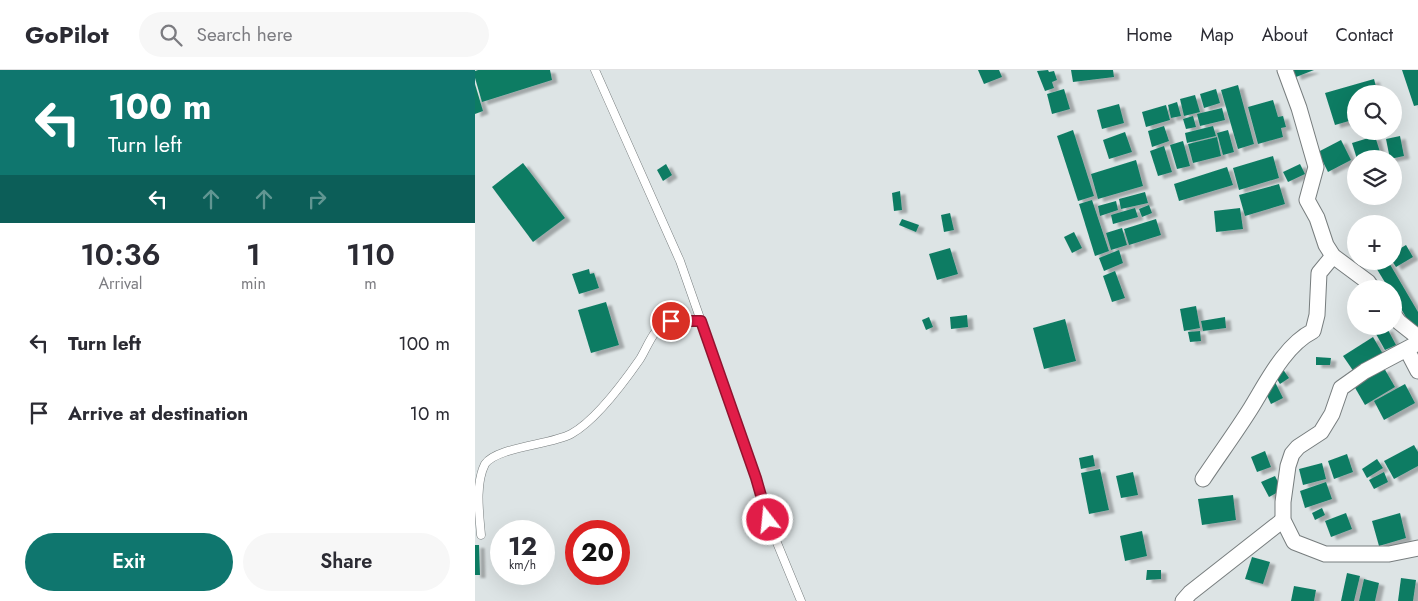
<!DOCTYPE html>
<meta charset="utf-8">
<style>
:root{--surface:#fff;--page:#f7f7f7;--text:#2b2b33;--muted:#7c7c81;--line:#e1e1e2;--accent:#0f766e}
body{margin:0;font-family:Jost,sans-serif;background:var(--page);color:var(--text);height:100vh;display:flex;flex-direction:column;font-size:19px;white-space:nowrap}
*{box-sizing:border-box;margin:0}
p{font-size:16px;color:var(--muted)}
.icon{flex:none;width:28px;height:28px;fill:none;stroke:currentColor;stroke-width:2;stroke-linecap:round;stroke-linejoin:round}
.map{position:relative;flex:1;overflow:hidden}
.sheet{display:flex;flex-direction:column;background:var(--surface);width:475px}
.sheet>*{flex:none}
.guide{background:#0f766e;color:#fff;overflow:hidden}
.fabs{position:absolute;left:872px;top:15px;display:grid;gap:10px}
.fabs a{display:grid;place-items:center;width:55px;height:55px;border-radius:50%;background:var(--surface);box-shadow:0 5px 20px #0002;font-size:25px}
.speed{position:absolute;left:15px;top:450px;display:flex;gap:10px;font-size:25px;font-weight:700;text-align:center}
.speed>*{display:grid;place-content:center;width:65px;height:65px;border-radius:50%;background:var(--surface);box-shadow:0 5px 20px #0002;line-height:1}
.speed small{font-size:12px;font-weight:400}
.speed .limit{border:8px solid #d22;background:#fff;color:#111}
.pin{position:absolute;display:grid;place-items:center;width:42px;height:42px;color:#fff;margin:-21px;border:2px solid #fff;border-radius:50%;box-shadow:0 1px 5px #0007}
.me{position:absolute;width:55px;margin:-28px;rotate:344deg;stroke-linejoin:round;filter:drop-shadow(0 0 4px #0008)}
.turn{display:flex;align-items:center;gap:18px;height:105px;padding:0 25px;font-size:22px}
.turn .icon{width:65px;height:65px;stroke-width:2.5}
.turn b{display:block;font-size:35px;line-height:42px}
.lanes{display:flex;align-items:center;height:48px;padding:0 25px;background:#0003;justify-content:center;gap:25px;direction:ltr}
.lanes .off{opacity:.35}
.eta{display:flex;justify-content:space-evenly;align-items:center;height:85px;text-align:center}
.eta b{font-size:30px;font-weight:600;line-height:35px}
.cta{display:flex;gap:10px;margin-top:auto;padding:10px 25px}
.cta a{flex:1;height:58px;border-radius:30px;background:var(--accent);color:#fff;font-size:20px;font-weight:600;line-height:58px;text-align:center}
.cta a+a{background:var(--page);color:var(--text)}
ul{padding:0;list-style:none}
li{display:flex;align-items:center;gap:15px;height:70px;padding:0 25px}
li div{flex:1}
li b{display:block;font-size:19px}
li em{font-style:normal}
header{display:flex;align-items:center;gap:30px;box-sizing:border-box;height:70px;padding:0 25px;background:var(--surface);border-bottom:1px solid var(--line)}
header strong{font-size:24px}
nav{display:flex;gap:28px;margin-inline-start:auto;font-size:18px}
.search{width:350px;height:45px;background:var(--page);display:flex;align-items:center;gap:12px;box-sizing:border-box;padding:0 18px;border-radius:28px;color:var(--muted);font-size:19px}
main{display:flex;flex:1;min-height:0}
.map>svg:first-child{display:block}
.building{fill:#107c64;filter:url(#shadow)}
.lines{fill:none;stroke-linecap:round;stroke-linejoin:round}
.service-casing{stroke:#777d7e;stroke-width:9}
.minor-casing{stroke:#777d7e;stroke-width:17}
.service{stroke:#fff;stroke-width:8}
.minor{stroke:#fff;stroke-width:15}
.route-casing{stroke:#92132f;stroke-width:12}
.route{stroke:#e11d48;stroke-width:9}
</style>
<header>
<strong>GoPilot</strong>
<div class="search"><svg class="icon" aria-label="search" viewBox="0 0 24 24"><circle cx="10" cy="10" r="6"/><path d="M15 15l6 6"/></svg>Search here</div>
<nav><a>Home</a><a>Map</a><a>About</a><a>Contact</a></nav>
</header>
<main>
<section class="sheet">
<div class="guide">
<div class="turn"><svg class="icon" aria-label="left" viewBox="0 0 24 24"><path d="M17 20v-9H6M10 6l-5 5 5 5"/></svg><div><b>100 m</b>Turn left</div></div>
<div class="lanes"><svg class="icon" aria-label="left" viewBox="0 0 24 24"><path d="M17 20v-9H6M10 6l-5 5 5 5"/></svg><svg class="icon off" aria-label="ahead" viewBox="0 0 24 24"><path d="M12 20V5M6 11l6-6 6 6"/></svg><svg class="icon off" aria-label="ahead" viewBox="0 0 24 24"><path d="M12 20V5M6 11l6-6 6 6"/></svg><svg class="icon off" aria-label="right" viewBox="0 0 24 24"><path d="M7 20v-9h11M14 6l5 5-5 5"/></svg></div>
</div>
<div class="eta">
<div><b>10:36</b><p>Arrival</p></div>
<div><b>1</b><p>min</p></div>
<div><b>110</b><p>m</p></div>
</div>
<ul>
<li><svg class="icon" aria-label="left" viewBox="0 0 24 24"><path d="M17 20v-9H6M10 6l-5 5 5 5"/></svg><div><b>Turn left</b></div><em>100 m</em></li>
<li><svg class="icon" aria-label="arrive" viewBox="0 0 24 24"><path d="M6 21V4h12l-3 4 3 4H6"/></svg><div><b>Arrive at destination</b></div><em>10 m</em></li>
</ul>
<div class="cta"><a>Exit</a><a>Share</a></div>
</section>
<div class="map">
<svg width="943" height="531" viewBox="0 0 943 531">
<defs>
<filter id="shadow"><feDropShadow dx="5.5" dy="3" stdDeviation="1" flood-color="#0004"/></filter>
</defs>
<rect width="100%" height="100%" fill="#dde4e5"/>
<g class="building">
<path d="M 3,0 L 75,0 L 77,10 L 7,32 L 0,8 L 0,1 Z"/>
<path d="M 503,0 L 524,0 L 527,7 L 509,14 Z"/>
<path d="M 573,0 L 574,2 L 579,1 L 582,10 L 577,12 L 579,18 L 570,21 L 562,1 Z"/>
<path d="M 596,0 L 638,0 L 639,7 L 598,12 Z"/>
<path d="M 818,0 L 839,0 L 821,7 Z"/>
<path d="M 927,0 L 943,0 L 943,35 L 939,36 Z"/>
<path d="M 899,9 L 903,24 L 881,24 L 881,49 L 860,55 L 850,23 Z"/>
<path d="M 0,14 L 8,41 L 0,44 Z"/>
<path d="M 763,15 L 779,74 L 763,79 L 746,20 Z"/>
<path d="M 589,19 L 595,39 L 577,44 L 572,24 Z"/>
<path d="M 741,19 L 745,33 L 729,38 L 725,24 Z"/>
<path d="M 720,25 L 725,42 L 709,46 L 705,29 Z"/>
<path d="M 798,30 L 803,47 L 808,46 L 811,57 L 806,58 L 808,67 L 783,74 L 773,37 Z"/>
<path d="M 702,32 L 706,46 L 696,48 L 693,35 Z"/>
<path d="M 644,34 L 649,53 L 627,59 L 622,40 Z"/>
<path d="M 691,35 L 695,50 L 671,57 L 667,42 Z"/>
<path d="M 747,38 L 750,50 L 725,56 L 722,44 Z"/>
<path d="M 718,46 L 721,57 L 711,59 L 708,49 Z"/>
<path d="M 689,56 L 694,71 L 677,77 L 673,61 Z"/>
<path d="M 738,56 L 741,66 L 712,73 L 710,63 Z"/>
<path d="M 598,60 L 619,126 L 603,131 L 582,66 Z"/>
<path d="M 753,60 L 759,82 L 748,85 L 742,63 Z"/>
<path d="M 650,62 L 657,82 L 634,89 L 628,70 Z"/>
<path d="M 900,66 L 905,82 L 882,89 L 877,73 Z"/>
<path d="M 925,66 L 929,86 L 915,89 L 911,69 Z"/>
<path d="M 742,67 L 746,86 L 718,93 L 713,74 Z"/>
<path d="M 866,70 L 876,90 L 853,102 L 843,82 Z"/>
<path d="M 708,71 L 715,96 L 702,99 L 695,75 Z"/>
<path d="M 689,76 L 697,102 L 683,106 L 675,81 Z"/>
<path d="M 798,86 L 804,108 L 764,120 L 758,98 Z"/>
<path d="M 661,90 L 668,116 L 623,129 L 616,104 Z"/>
<path d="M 48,93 L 90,148 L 58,172 L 17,117 Z"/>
<path d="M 191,94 L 197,105 L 188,111 L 182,100 Z"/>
<path d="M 825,94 L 830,104 L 813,112 L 808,102 Z"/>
<path d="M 881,95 L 881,119 L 874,97 Z"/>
<path d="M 752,97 L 758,115 L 704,131 L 699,114 Z"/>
<path d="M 804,114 L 810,134 L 770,146 L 764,125 Z"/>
<path d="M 425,121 L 427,140 L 419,141 L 417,123 Z"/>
<path d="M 670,122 L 673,133 L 646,139 L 644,129 Z"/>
<path d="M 617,130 L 634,181 L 620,186 L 604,134 Z"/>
<path d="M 641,131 L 643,140 L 625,146 L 623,136 Z"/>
<path d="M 674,135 L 677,143 L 667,147 L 664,139 Z"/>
<path d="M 660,138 L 663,147 L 638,154 L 636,145 Z"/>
<path d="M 765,138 L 768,159 L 741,162 L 739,141 Z"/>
<path d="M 475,143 L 479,160 L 469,162 L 466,145 Z"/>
<path d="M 427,149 L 444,155 L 441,162 L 424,155 Z"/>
<path d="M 681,149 L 686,165 L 654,175 L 649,159 Z"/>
<path d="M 647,158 L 652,175 L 636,180 L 631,163 Z"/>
<path d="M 599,162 L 607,178 L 597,183 L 589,167 Z"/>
<path d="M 931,175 L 938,187 L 921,197 L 917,191 L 919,191 L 919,182 Z"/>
<path d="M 475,178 L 483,204 L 462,210 L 454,184 Z"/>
<path d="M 644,180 L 648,193 L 629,201 L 624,188 Z"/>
<path d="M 897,191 L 913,191 L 943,242 L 943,256 L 938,259 L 919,227 L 919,219 L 914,219 Z"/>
<path d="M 114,199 L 115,204 L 119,203 L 124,218 L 104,224 L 97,204 Z"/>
<path d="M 640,201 L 650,228 L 637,232 L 628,206 Z"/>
<path d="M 131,232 L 144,275 L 116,283 L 103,240 Z"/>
<path d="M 721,236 L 725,258 L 709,261 L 705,239 Z"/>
<path d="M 492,245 L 493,257 L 476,259 L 475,247 Z"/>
<path d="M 454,247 L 458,257 L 451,260 L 447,250 Z"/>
<path d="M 750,247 L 751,258 L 728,261 L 726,251 Z"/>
<path d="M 590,249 L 601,291 L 569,299 L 558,258 Z"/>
<path d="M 912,258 L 921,275 L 910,280 L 901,264 Z"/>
<path d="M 725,261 L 726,271 L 715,272 L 713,262 Z"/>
<path d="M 898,267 L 908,284 L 879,302 L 868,286 Z"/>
<path d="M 841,287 L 856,288 L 855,295 L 841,295 Z"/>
<path d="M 807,298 L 814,308 L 805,314 L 799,304 Z"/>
<path d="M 909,298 L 920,317 L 890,335 L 879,316 Z"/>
<path d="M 800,312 L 808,328 L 796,334 L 788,317 Z"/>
<path d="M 930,314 L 940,333 L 909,350 L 899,331 Z"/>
<path d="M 939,375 L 943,382 L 943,396 L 919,409 L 909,391 Z"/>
<path d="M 790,381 L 796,397 L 782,402 L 776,387 Z"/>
<path d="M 872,384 L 878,402 L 859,409 L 853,391 Z"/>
<path d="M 618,385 L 620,396 L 606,399 L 604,388 Z"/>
<path d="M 902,389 L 908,398 L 892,408 L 887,399 Z"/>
<path d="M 847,393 L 851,409 L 828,415 L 824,399 Z"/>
<path d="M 625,399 L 634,440 L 614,444 L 606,403 Z"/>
<path d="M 658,402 L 663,425 L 646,428 L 641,406 Z"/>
<path d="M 909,402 L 913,412 L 899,419 L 894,410 Z"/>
<path d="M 800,406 L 807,420 L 794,427 L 786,412 Z"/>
<path d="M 851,412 L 857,429 L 830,438 L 825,421 Z"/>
<path d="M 758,425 L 761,450 L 727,455 L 723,429 Z"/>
<path d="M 847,438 L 850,445 L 840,450 L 837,443 Z"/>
<path d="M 871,443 L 877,459 L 856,467 L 850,451 Z"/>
<path d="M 925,443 L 931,468 L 904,476 L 897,451 Z"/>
<path d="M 667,461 L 672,486 L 650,491 L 645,466 Z"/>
<path d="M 0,475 L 4,475 L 5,505 L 0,505 Z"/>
<path d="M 777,487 L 795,492 L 788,514 L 770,509 Z"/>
<path d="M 672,500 L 686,500 L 686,509 L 671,510 Z"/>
<path d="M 872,503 L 885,506 L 879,531 L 866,531 Z"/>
<path d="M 926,508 L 941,510 L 938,531 L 923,531 Z"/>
<path d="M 889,509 L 904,513 L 900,531 L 884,531 Z"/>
<path d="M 819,516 L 841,520 L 839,531 L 816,531 Z"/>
</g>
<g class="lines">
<g class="service-casing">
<g id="service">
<path d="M 120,0 L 205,191 L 281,408 L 293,451 L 326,531"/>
<path d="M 6,465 C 4,442 0,414 10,394 C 22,377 75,375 96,364 C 120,351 149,312 165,289 C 173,276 179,256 195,251 C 204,249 217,251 226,251"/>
</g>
</g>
<g class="minor-casing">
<g id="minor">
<path d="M 810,0 L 824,38 L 841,97 L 832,130 L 842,148 L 851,175 L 858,186 L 893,212 L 898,219"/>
<path d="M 919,245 L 924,252 L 943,267"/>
<path d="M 943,273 L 890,301 L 866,318 L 857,344 L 846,362 L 823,377 L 817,384 L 813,396 L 808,432 L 808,450 L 819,472 L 850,484 L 914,484 L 943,478"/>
<path d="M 932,280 L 943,301"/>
<path d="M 728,409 C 744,385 761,362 776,338 C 792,312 810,275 838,261 L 842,245 L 844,203 L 858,186"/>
<path d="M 708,531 L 715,523 L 808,450"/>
</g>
</g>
<use href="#service" class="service"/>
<use href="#minor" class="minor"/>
</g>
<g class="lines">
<g class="route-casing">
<path id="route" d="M 196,251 L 226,251 L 281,408 L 293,450"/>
</g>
<use href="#route" class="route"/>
</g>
</svg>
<div class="fabs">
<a><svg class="icon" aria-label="search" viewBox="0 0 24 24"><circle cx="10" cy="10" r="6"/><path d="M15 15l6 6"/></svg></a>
<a><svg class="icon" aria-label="layers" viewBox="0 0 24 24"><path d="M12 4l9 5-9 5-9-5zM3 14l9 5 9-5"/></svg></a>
<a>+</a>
<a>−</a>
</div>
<div class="speed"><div>12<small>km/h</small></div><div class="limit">20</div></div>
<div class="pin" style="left:196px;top:251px;background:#d93025"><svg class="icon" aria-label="arrive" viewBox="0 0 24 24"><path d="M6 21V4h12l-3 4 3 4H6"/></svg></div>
<svg class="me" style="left:293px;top:450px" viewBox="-20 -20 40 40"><circle r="17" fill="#e11d48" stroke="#fff" stroke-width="3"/><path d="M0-11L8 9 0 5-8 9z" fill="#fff"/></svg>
</div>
</main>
